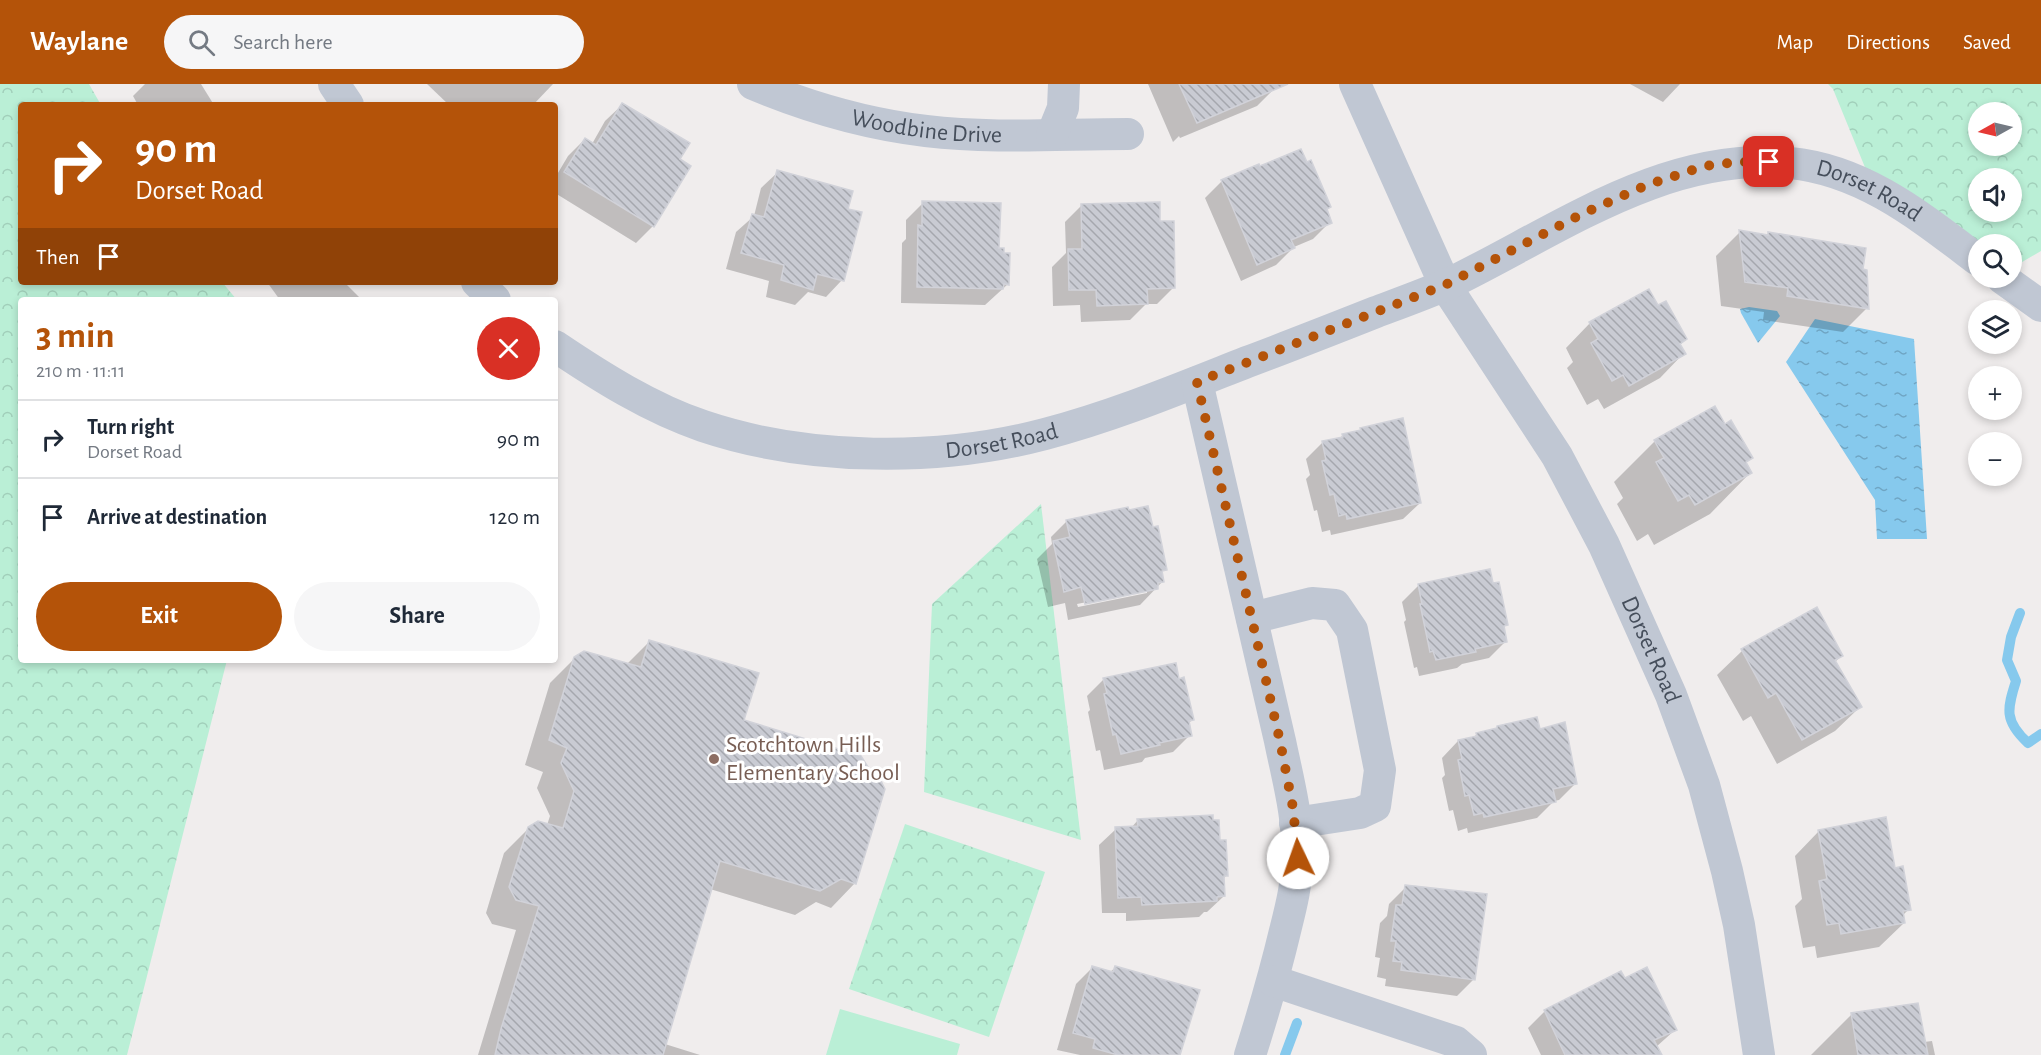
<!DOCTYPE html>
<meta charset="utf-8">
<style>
:root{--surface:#fff;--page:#f6f6f7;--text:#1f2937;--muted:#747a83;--line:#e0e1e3;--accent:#b45309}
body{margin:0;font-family:"Alegreya Sans",sans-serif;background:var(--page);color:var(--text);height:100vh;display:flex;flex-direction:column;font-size:22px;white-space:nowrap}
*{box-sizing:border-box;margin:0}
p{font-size:20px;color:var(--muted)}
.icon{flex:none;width:33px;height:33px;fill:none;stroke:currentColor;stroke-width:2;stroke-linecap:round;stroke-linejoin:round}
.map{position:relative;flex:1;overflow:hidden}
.details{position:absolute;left:18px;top:213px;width:540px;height:366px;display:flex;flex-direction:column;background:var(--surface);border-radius:6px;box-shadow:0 3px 9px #0003}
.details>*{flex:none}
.top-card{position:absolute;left:18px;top:18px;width:540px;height:183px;border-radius:6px;box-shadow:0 3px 9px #0003;background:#b45309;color:#fff;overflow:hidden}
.needle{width:39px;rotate:262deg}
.controls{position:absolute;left:1968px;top:18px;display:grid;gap:12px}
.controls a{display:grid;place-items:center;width:54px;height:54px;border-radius:50%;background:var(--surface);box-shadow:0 3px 9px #0003;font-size:30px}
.pin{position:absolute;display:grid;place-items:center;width:51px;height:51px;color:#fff;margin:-26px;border-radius:12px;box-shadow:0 3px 9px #0006}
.me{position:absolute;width:66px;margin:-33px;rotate:357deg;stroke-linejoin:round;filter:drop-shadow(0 0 4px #0008)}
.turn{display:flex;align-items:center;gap:21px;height:126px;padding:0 18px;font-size:27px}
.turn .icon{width:78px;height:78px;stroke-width:2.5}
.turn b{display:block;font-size:42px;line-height:51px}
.then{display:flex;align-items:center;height:57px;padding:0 18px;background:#0003;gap:12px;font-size:22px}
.round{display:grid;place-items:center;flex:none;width:63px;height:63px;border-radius:32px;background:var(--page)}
.head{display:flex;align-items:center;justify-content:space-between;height:102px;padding:0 18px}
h1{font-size:36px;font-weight:700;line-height:45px;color:var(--accent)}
.cta{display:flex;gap:12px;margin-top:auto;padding:12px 18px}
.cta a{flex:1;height:69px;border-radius:36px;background:var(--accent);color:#fff;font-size:24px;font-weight:700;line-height:69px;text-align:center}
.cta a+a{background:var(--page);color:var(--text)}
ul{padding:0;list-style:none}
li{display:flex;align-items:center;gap:18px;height:78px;padding:0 18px;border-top:2px solid var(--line)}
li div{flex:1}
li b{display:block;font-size:22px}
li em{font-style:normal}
header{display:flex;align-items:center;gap:36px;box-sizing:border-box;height:84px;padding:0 30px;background:var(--accent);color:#fff}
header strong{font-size:28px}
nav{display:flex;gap:33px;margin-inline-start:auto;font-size:21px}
.search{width:420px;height:54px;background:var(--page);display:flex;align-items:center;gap:15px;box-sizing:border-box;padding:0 21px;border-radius:33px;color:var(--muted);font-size:22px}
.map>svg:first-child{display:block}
.grass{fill:#baefd6}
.forest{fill:url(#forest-crowns);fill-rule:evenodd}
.water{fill:url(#water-ripples)}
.shadow{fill:#0003;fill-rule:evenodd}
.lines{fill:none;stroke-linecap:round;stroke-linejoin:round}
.stream{stroke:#86c9ed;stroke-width:10}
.building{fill:url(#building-back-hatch);stroke:#d1d2d9;stroke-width:1.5}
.minor{stroke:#c0c7d3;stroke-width:32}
.route{stroke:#b45309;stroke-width:10;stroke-dasharray:0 18}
.education-dot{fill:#8d6e63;stroke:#fff;stroke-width:2}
.labels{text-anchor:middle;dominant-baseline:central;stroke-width:6;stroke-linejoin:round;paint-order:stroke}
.street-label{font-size:24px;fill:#454e5b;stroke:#fff}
.education-label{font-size:24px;fill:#785e54;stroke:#fff;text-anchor:start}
</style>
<header>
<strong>Waylane</strong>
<div class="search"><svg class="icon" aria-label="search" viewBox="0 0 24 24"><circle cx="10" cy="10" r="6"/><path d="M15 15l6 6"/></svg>Search here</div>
<nav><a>Map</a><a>Directions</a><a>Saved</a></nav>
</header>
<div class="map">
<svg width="2041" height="971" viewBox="0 0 2041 971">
<defs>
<pattern id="forest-crowns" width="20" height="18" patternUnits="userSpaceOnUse" patternTransform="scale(1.5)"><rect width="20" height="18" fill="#baefd6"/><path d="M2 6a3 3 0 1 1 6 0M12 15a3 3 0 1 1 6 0" fill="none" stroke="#a1cfba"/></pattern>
<pattern id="water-ripples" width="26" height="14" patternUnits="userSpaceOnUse" patternTransform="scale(1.5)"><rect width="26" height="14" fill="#86c9ed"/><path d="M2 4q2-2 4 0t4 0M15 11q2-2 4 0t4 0" fill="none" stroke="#6fa5c3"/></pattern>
<pattern id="building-back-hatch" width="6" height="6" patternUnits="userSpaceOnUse" patternTransform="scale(1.5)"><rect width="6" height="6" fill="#c9cbd3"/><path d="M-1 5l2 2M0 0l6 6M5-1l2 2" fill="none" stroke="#a5a7ae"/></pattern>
</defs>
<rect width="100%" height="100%" fill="#f0eded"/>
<path class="grass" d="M 840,925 L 960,960 L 957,971 L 826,971 Z"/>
<g class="forest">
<path d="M 0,0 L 89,0 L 101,21 L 21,21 L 21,198 L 222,198 L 237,216 L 21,216 L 21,576 L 227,576 L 127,971 L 0,971 Z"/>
<path d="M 1828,0 L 2041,0 L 2041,167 L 2012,184 L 2012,160 L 1978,160 L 1873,103 L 1833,5 ZM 1978,28 L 2012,28 L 2012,62 L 1978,62 ZM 1978,94 L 2012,94 L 2012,128 L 1978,128 Z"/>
<path d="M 1041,420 L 1081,756 L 924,708 L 932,520 Z"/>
<path d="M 905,740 L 1045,788 L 989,953 L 849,905 Z"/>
</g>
<g class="water">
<path d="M 1749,223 L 1777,227 L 1780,232 L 1758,259 L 1741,229 L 1740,225 Z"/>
<path d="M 1815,235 L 1914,255 L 1927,455 L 1877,455 L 1875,416 L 1786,278 Z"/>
</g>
<g class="shadow">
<path d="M 145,0 L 201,0 L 214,21 L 138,21 L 133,12 Z"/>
<path d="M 427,0 L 553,0 L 533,21 L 449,21 Z"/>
<path d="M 1148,0 L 1275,0 L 1273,6 L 1257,22 L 1180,54 L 1179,52 L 1173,58 Z"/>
<path d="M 1630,0 L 1680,0 L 1663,18 Z"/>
<path d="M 622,21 L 678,75 L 653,142 L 636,159 L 555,109 L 555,94 L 568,72 L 585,55 L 592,60 L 605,37 Z"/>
<path d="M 778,88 L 847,126 L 842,196 L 826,213 L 808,208 L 795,221 L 766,213 L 769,197 L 726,185 L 736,148 L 754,132 L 761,104 Z"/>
<path d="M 1222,97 L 1326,126 L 1330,138 L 1313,155 L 1294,163 L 1276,181 L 1241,197 L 1205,114 Z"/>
<path d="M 923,119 L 998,166 L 1008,200 L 985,221 L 901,219 L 902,159 L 906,155 L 906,136 Z"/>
<path d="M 1081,122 L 1159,139 L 1173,204 L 1157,220 L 1146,220 L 1130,236 L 1081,238 L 1080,221 L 1053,222 L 1052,183 L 1066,169 L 1065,138 Z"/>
<path d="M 1740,148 L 1766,152 L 1768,150 L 1861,186 L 1867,224 L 1843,248 L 1763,236 L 1764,228 L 1721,222 L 1716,172 Z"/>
<path d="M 267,198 L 344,198 L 362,216 L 280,216 Z"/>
<path d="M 1658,223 L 1686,255 L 1680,261 L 1684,269 L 1660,294 L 1604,325 L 1598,315 L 1587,321 L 1567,284 L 1573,278 L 1566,264 L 1590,239 Z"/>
<path d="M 1715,324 L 1724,342 L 1751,374 L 1745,380 L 1750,389 L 1710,430 L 1654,461 L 1648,450 L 1637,457 L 1617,420 L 1623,414 L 1614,398 L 1655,357 Z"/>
<path d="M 1361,345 L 1420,419 L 1403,435 L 1331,451 L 1330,446 L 1322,448 L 1317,426 L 1314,427 L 1306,395 L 1310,391 L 1306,375 L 1323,358 L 1339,355 L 1343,351 L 1358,348 Z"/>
<path d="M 1067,437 L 1165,485 L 1161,489 L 1163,497 L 1140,521 L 1068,536 L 1065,519 L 1048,523 L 1037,475 L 1052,460 L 1051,453 ZM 1147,506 L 1147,509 L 1078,523 L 1077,520 Z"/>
<path d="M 1419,501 L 1506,541 L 1503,544 L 1506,557 L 1489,574 L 1462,580 L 1457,584 L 1419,592 L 1417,583 L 1414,584 L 1404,538 L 1406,536 L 1402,518 Z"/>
<path d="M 1816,525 L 1842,571 L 1835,578 L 1860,623 L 1835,647 L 1777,680 L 1751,632 L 1743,637 L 1717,591 L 1742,567 Z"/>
<path d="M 649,558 L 742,637 L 855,799 L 831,824 L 816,818 L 795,831 L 710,805 L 665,960 L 700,971 L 478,971 L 516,846 L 492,840 L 486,829 L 504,769 L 529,744 L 547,741 L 550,732 L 537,704 L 543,688 L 525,681 L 550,599 L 574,575 L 626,581 Z"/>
<path d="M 1104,595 L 1178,597 L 1192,636 L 1188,640 L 1190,651 L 1173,668 L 1145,674 L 1142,678 L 1104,686 L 1100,666 L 1096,667 L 1088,628 L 1090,626 L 1087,612 Z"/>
<path d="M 1497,644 L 1576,699 L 1559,716 L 1554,717 L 1537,734 L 1468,749 L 1467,744 L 1458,747 L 1453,726 L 1449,727 L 1442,694 L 1445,691 L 1442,674 L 1458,657 L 1473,654 L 1477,650 L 1495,646 Z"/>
<path d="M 1138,736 L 1219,758 L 1227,791 L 1223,795 L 1224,812 L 1207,828 L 1204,828 L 1199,833 L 1126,837 L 1126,829 L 1102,829 L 1099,761 L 1116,745 L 1131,744 Z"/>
<path d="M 1819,747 L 1894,785 L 1909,825 L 1902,832 L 1904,839 L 1879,863 L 1817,874 L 1815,862 L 1803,864 L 1795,822 L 1802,815 L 1795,772 Z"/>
<path d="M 1406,803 L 1474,895 L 1457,912 L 1385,902 L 1386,895 L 1377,893 L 1380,874 L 1375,873 L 1380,839 L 1387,832 L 1389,820 Z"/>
<path d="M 1093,883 L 1110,888 L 1115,884 L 1179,971 L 1080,971 L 1057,966 L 1076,900 Z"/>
<path d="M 1624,896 L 1675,946 L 1656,963 L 1651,971 L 1541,971 L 1528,944 L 1545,927 Z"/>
<path d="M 1851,931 L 1924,958 L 1932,957 L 1935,971 L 1811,971 Z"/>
</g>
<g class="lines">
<g class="stream">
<path d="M 2020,529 L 2011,553 L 2007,576 L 2016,597 C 2007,625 2004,637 2028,659 L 2041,650"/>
<path d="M 1285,971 L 1297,939"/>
</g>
</g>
<g class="building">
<path d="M 1179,0 L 1288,0 L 1197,39 Z"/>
<path d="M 622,19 L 690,59 L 680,75 L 691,82 L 654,143 L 564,88 L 585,54 L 596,61 Z"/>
<path d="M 1301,65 L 1307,78 L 1311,76 L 1331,123 L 1327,125 L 1332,139 L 1291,156 L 1295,164 L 1257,181 L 1221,96 L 1259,80 L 1260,82 Z"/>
<path d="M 777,86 L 853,107 L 848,125 L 862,128 L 844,197 L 817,190 L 813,206 L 781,196 L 784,181 L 741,169 L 752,130 L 764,133 Z"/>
<path d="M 922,117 L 1001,119 L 999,164 L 1004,164 L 1004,169 L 1010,169 L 1009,201 L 1004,200 L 1003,205 L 917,203 L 918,141 L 922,142 Z"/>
<path d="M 1160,118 L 1160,137 L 1174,137 L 1175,204 L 1147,205 L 1148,220 L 1097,222 L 1096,206 L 1069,206 L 1068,165 L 1082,165 L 1081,120 Z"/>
<path d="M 1739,146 L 1768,151 L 1768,148 L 1866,164 L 1863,185 L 1867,186 L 1869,225 L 1787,212 L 1788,204 L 1745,198 Z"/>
<path d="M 1649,205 L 1658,221 L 1666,217 L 1687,255 L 1680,260 L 1686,270 L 1629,302 L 1623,291 L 1612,297 L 1591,259 L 1598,255 L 1589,238 Z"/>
<path d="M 1715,322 L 1725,340 L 1731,336 L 1753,374 L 1746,378 L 1752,389 L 1695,421 L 1689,411 L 1678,417 L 1656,378 L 1664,374 L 1654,356 Z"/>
<path d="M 1403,334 L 1421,419 L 1347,435 L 1346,430 L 1339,432 L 1334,410 L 1330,411 L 1322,377 L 1326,376 L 1322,357 L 1343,353 L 1342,350 L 1361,346 L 1360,344 Z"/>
<path d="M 1148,422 L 1153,443 L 1158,442 L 1167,486 L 1162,487 L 1164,498 L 1158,499 L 1158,505 L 1085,520 L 1081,503 L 1064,508 L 1053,457 L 1070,453 L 1066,436 L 1128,423 L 1129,426 Z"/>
<path d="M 1490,485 L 1493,499 L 1499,498 L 1508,541 L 1504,542 L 1507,558 L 1475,565 L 1476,568 L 1436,576 L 1433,567 L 1430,568 L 1420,520 L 1422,520 L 1418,500 Z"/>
<path d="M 1817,523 L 1843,572 L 1835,576 L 1862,623 L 1802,656 L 1776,609 L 1768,614 L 1741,565 Z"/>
<path d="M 649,556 L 759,589 L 744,636 L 861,672 L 875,694 L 880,695 L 885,705 L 856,800 L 841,795 L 820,807 L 720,777 L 663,971 L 495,971 L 501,945 L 539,822 L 516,816 L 509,803 L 528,743 L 538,737 L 563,744 L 574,707 L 561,679 L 567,664 L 549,656 L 574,573 L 584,567 L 641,583 Z"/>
<path d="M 1176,579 L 1179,595 L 1184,593 L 1194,636 L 1189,637 L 1192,652 L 1159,659 L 1160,661 L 1121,670 L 1116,650 L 1113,651 L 1104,610 L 1107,609 L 1103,594 Z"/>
<path d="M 1537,633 L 1540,645 L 1565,638 L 1577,700 L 1553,705 L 1556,718 L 1484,733 L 1483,729 L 1474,731 L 1469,711 L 1465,712 L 1458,676 L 1462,675 L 1458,656 L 1477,652 L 1476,649 L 1497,644 L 1497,642 Z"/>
<path d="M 1213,731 L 1213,736 L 1219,736 L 1220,756 L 1226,756 L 1228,792 L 1224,792 L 1225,812 L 1217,813 L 1217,817 L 1142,821 L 1141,813 L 1118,814 L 1115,743 L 1138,742 L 1137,735 Z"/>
<path d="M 1886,733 L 1895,784 L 1903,782 L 1911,826 L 1903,827 L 1905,839 L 1841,850 L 1839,839 L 1827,841 L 1819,797 L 1827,795 L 1818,746 Z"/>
<path d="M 1405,801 L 1487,810 L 1475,896 L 1401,886 L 1402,878 L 1393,877 L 1396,857 L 1391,857 L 1396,821 L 1402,821 Z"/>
<path d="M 1092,882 L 1113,888 L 1115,882 L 1200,906 L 1180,971 L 1118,971 L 1093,964 L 1095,955 L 1073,949 Z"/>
<path d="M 1647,883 L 1677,946 L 1654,956 L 1662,971 L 1565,971 L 1544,926 L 1621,887 L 1625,894 Z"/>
<path d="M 1918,919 L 1928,971 L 1858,971 L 1851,929 Z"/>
</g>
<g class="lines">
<g class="minor">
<path d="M 334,0 L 348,21"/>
<path id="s1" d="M 753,0 C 808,23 867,40 926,47 C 992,55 1061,50 1128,50"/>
<path id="s2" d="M 1355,0 L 1445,201 L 1557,372 L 1604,461 L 1671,611 L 1704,701 L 1727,787 L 1739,841 L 1759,971"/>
<path d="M 1052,51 L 1063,24 L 1064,0"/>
<path d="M 2002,194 L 2041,222"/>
<path d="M 477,198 L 495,216"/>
<path id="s3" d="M 555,262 C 601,293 650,324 703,342 C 807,377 939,378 1045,350 C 1114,332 1181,304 1247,278 C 1290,262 1333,245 1376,228 C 1400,219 1425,210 1448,200 C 1556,148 1664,67 1790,79 C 1864,86 1921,133 1978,176"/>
<path d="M 1197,298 L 1280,657 C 1288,696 1299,735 1297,775 C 1297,800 1291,823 1285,847 C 1275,889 1263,930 1250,971"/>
<path d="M 1252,534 L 1312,519 L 1335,521 L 1352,546 L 1380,686 L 1375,722 L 1360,729 L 1295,739"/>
<path d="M 1273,897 L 1456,958 L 1471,971"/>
</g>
</g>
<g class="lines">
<path class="route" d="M 1298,774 L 1293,724 L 1280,657 L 1197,298 L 1445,201 L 1582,130 L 1647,101 L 1705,82 L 1737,78 L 1769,78"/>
</g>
<circle class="education-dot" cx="714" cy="675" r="6"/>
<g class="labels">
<g class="street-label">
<text stroke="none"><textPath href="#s1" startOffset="180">Woodbine Drive</textPath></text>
<text stroke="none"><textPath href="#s3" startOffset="1398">Dorset Road</textPath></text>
<text stroke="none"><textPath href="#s3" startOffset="471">Dorset Road</textPath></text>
<text stroke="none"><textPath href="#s2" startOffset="640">Dorset Road</textPath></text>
</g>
<g class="education-label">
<text x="726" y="661">Scotchtown Hills<tspan x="726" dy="28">Elementary School</tspan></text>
</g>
</g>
</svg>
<div class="controls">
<a><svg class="needle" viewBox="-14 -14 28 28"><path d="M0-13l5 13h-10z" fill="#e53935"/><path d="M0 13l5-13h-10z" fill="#747a83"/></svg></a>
<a><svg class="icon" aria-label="sound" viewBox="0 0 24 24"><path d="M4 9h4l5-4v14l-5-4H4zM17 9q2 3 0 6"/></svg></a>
<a><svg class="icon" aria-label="search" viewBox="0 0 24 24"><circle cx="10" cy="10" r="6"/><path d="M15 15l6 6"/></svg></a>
<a><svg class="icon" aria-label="layers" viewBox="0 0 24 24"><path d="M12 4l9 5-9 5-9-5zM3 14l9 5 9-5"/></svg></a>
<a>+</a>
<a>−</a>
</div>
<div class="pin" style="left:1769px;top:78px;background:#d93025"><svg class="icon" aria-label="arrive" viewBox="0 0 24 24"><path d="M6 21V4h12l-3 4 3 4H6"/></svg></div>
<svg class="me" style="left:1298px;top:774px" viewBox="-20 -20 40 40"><circle r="19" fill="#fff"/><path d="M0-13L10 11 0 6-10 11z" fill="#b45309"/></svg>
<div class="top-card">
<div class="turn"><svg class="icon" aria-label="right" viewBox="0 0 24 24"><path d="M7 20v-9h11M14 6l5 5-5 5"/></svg><div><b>90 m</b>Dorset Road</div></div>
<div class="then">Then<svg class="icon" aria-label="arrive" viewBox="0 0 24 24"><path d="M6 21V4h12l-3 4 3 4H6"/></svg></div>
</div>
<section class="details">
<div class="head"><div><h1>3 min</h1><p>210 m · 11:11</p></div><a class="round" style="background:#d93025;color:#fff"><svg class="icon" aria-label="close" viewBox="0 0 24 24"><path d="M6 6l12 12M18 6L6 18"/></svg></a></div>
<ul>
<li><svg class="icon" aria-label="right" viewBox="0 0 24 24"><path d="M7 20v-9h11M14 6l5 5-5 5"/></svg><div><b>Turn right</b><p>Dorset Road</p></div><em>90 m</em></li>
<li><svg class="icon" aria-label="arrive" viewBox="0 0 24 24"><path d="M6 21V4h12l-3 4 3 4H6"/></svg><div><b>Arrive at destination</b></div><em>120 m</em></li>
</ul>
<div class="cta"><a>Exit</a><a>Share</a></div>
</section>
</div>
